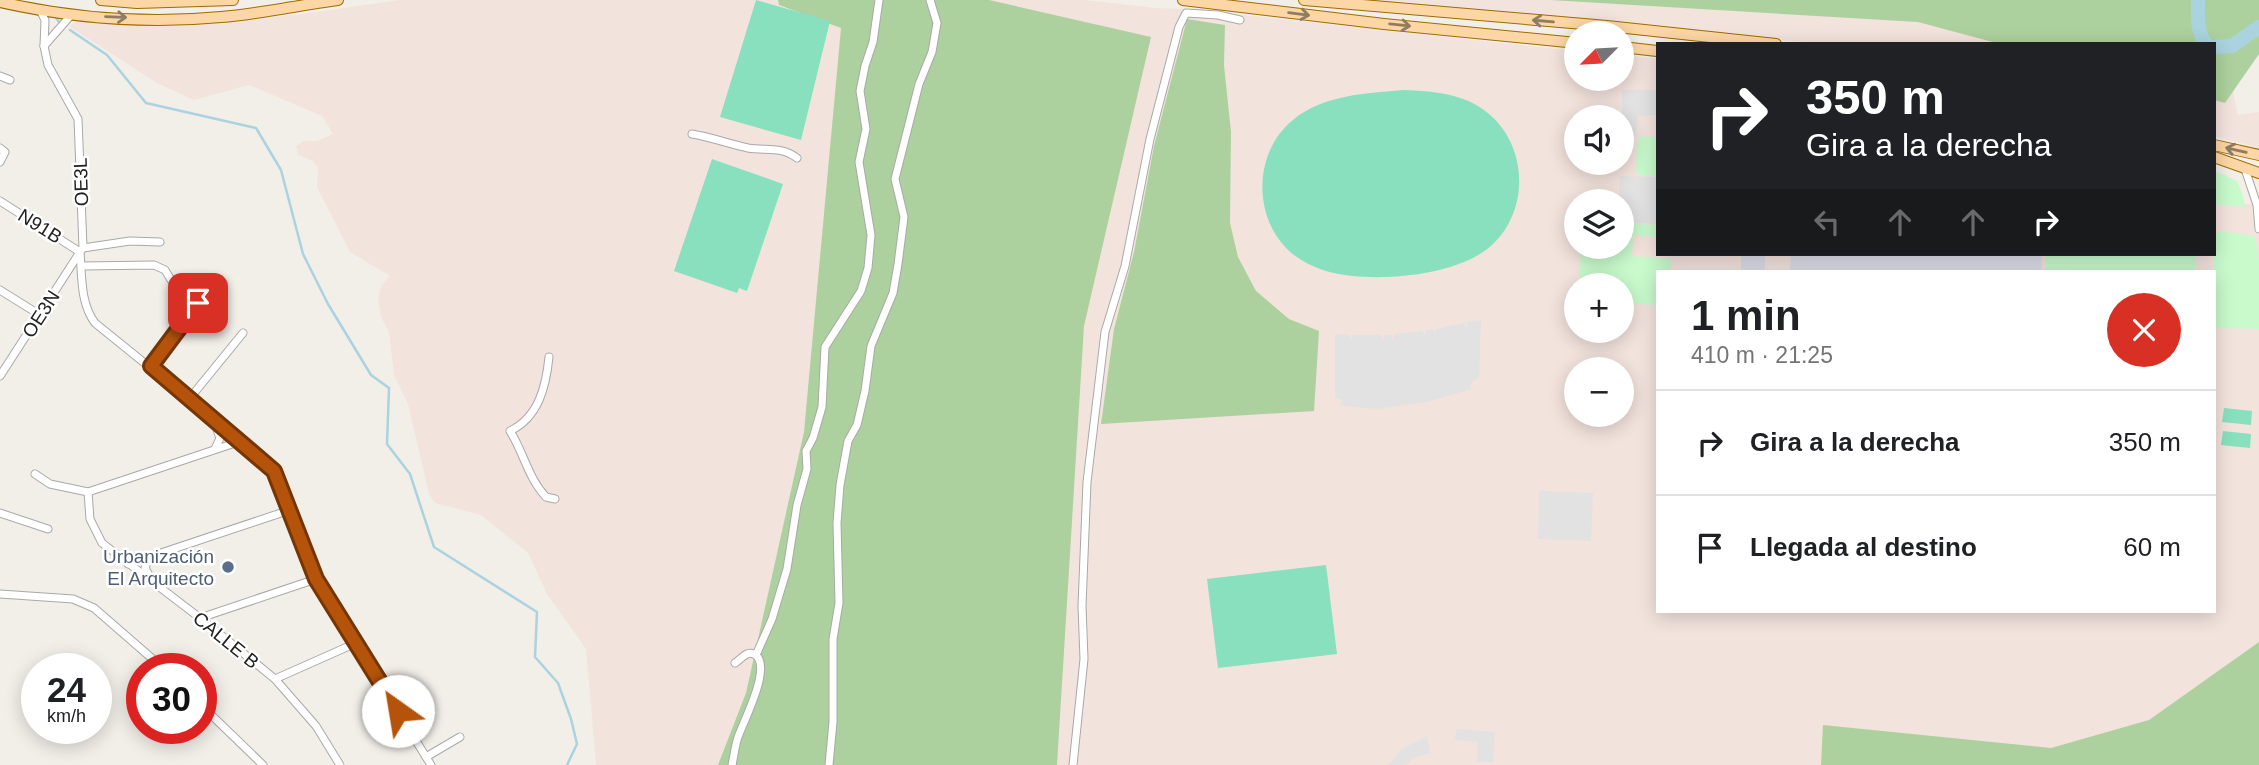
<!DOCTYPE html>
<html lang="es">
<meta charset="utf-8">
<style>
:root{--surface:#fff;--page:#f6f6f6;--text:#202124;--muted:#757577;--line:#e0e0e0}
body{margin:0;font-family:Helvetica,sans-serif;background:var(--page);color:var(--text);height:100vh;display:flex;flex-direction:column;font-size:26px;white-space:nowrap}
*{box-sizing:border-box;margin:0}
p{font-size:23px;color:var(--muted)}
.icon{flex:none;width:38px;height:38px;fill:none;stroke:currentColor;stroke-width:2;stroke-linecap:round;stroke-linejoin:round}
.map{position:relative;flex:1;overflow:hidden}
.sheet{position:absolute;left:1656px;top:270px;width:560px;height:343px;display:flex;flex-direction:column;background:var(--surface);border-radius:0px;box-shadow:0 4px 18px #0003}
.sheet>*{flex:none}
.banner{position:absolute;left:1656px;top:42px;width:560px;height:214px;border-radius:0px;box-shadow:0 4px 18px #0003;background:#202124;color:#fff;overflow:hidden}
.needle{width:46px;rotate:246deg}
.buttons{position:absolute;left:1564px;top:21px;display:grid;gap:14px}
.buttons a{display:grid;place-items:center;width:70px;height:70px;border-radius:50%;background:var(--surface);box-shadow:0 4px 18px #0003;font-size:35px}
.speed{position:absolute;left:21px;top:653px;display:flex;gap:14px;font-size:35px;font-weight:700;text-align:center}
.speed>*{display:grid;place-content:center;width:91px;height:91px;border-radius:50%;background:var(--surface);box-shadow:0 4px 18px #0003;line-height:1}
.speed small{font-size:18px;font-weight:400}
.speed .limit{border:10px solid #d22;background:#fff;color:#111}
.pin{position:absolute;display:grid;place-items:center;width:60px;height:60px;color:#fff;margin:-30px;border-radius:14px;box-shadow:0 4px 10px #0006}
.me{position:absolute;width:77px;margin:-38px;rotate:328deg;stroke-linejoin:round;filter:drop-shadow(0 0 5px #0008)}
.turn{display:flex;align-items:center;gap:24px;height:147px;padding:0 35px;font-size:32px}
.turn .icon{width:91px;height:91px;stroke-width:2.5}
.turn b{display:block;font-size:49px;line-height:60px}
.lanes{display:flex;align-items:center;height:66px;padding:0 35px;background:#0003;justify-content:center;gap:35px;direction:ltr}
.lanes .off{opacity:.35}
.round{display:grid;place-items:center;flex:none;width:74px;height:74px;border-radius:37px;background:var(--page)}
.head{display:flex;align-items:center;justify-content:space-between;height:119px;padding:0 35px}
h1{font-size:42px;font-weight:800;line-height:52px}
ul{padding:0;list-style:none}
li{display:flex;align-items:center;gap:21px;height:105px;padding:0 35px;border-top:2px solid var(--line)}
li div{flex:1}
li b{display:block;font-size:26px}
li em{font-style:normal}
.map>svg:first-child{display:block}
.military{fill:#f3e3dd;fill-rule:evenodd}
.forest{fill:#add19e}
.park{fill:#c8facc}
.pitch{fill:#88e0be}
.parking{fill:#e2e2e2}
.plaza{fill:#dddde8}
.lines{fill:none;stroke-linecap:round;stroke-linejoin:round}
.stream{stroke:#aad3df;stroke-width:2.5}
.river{stroke:#aad3df;stroke-width:14}
.street-casing{stroke:#a9a9a9;stroke-width:9}
.primary-casing{stroke:#a06b00;stroke-width:12}
.street{stroke:#fff;stroke-width:7}
.primary{stroke:#fcd6a4;stroke-width:10}
.oneway{stroke:#8f7c63}
.route-casing{stroke:#753606;stroke-width:18}
.route{stroke:#b45309;stroke-width:12}
.service-dot{fill:#5c6f8a;stroke:#fff;stroke-width:2.5}
.labels{text-anchor:middle;dominant-baseline:central;stroke-width:5;stroke-linejoin:round;paint-order:stroke}
.street-label{font-size:19px;fill:#222;stroke:#fff}
.service-label{font-size:19px;fill:#4e5e75;stroke:#fff;text-anchor:end}
</style>
<div class="map">
<svg width="2259" height="765" viewBox="0 0 2259 765">
<rect width="100%" height="100%" fill="#f2efe9"/>
<g class="military">
<path d="M 399,0 L 1086,0 L 1155,8 L 1189,9 L 1577,51 L 1577,79 L 1622,79 L 1622,55 L 1657,59 L 1657,254 L 2214,254 L 2214,171 L 2225,175 L 2237,181 L 2245,204 L 2259,205 L 2259,765 L 596,765 L 586,649 L 547,594 L 528,553 L 481,515 L 435,503 L 429,494 L 408,404 L 394,375 L 389,332 L 381,317 L 378,297 L 382,285 L 390,276 L 350,252 L 317,187 L 318,168 L 313,161 L 298,155 L 296,146 L 304,141 L 317,141 L 333,134 L 322,116 L 249,85 L 194,100 L 157,83 L 70,27 L 75,20 L 222,21 L 302,14 ZM 1577,117 L 1622,117 L 1622,163 L 1577,163 ZM 1577,201 L 1622,201 L 1622,247 L 1577,247 ZM 1657,271 L 2214,271 L 2214,611 L 1657,611 ZM 1577,285 L 1622,285 L 1622,331 L 1577,331 ZM 1577,369 L 1622,369 L 1622,415 L 1577,415 Z"/>
<path d="M 1336,0 L 2191,0 L 2194,44 L 1827,44 Z"/>
<path d="M 2214,72 L 2230,77 L 2238,115 L 2259,112 L 2259,148 L 2214,136 Z"/>
</g>
<g class="forest">
<path d="M 778,0 L 989,0 L 1151,37 L 1084,326 L 1057,765 L 718,765 L 746,693 L 804,432 L 841,28 L 779,5 Z"/>
<path d="M 1550,0 L 2259,0 L 2259,54 L 2225,103 L 2214,100 L 2214,44 L 2000,44 L 1918,22 Z"/>
<path d="M 1187,19 L 1225,25 L 1224,65 L 1231,132 L 1230,223 L 1238,257 L 1256,291 L 1289,319 L 1319,331 L 1314,411 L 1101,424 L 1114,329 L 1134,252 L 1154,146 Z"/>
<path d="M 2259,642 L 2259,765 L 1821,765 L 1823,725 L 2051,748 L 2149,720 Z"/>
</g>
<g class="park">
<path d="M 1640,137 L 1657,137 L 1657,176 L 1640,175 L 1636,172 L 1637,140 Z"/>
<path d="M 2214,171 L 2237,181 L 2243,196 L 2245,207 L 2214,204 Z"/>
<path d="M 1622,223 L 1657,225 L 1657,237 L 1633,235 L 1632,256 L 1671,259 L 1670,271 L 1657,271 L 1657,305 L 1622,303 L 1622,285 L 1579,285 L 1581,247 L 1622,247 Z"/>
<path d="M 2220,231 L 2255,236 L 2259,259 L 2259,329 L 2214,328 L 2214,235 Z"/>
<path d="M 2045,254 L 2196,254 L 2195,271 L 2045,271 Z"/>
</g>
<g class="pitch">
<path d="M 756,0 L 830,21 L 801,140 L 720,117 Z"/>
<path d="M 1404,90 C 1430,91 1459,93 1481,108 C 1529,139 1533,214 1486,250 C 1453,274 1393,280 1353,276 C 1332,274 1311,268 1294,255 C 1252,222 1252,153 1293,120 C 1322,95 1368,93 1404,90 Z"/>
<path d="M 712,159 L 783,184 L 747,291 L 739,288 L 737,293 L 674,271 Z"/>
<path d="M 2224,408 L 2252,411 L 2251,425 L 2222,422 Z"/>
<path d="M 2223,431 L 2251,434 L 2250,448 L 2221,445 Z"/>
<path d="M 1326,565 L 1337,654 L 1218,668 L 1207,579 Z"/>
</g>
<g class="parking">
<path d="M 1622,90 L 1657,90 L 1657,115 L 1638,116 L 1636,136 L 1622,135 Z"/>
<path d="M 1620,176 L 1657,177 L 1657,224 L 1622,222 L 1622,201 L 1618,201 Z"/>
<path d="M 1481,320 L 1479,378 L 1471,382 L 1471,389 L 1427,402 L 1378,409 L 1345,406 L 1341,404 L 1342,399 L 1335,398 L 1335,334 L 1350,335 L 1352,341 L 1353,335 L 1381,335 L 1383,341 L 1384,335 L 1391,335 L 1392,341 L 1394,334 L 1423,331 L 1424,336 L 1426,330 L 1433,329 L 1435,335 L 1436,329 L 1465,323 L 1466,329 L 1467,322 Z"/>
<path d="M 1539,491 L 1593,493 L 1591,541 L 1538,539 Z"/>
<path d="M 1456,729 L 1495,732 L 1493,762 L 1477,761 L 1478,742 L 1455,740 Z"/>
<path d="M 1427,736 L 1430,753 L 1413,758 L 1405,765 L 1388,765 L 1402,749 Z"/>
</g>
<g class="plaza">
<rect x="1741" y="254" width="24" height="17"/>
<path d="M 1791,254 L 2042,254 L 2041,271 L 1790,271 Z"/>
</g>
<g class="lines">
<g class="stream">
<path d="M 54,15 L 59,22"/>
<path d="M 70,30 L 107,55 L 146,103 L 256,128 L 281,170 L 303,254 L 328,304 L 371,375 L 389,388 L 387,444 L 410,474 L 434,547 L 537,612 L 535,657 L 558,683 L 571,719 L 577,744 L 567,765"/>
</g>
<g class="river">
<path d="M 2198,0 C 2198,16 2196,30 2206,44"/>
<path d="M 2214,47 L 2232,46 L 2259,27"/>
</g>
<g class="street-casing">
<g id="street">
<path d="M 40,10 L 45,20 L 44,46 L 48,65 L 78,119 L 83,248 L 80,252 C 82,275 80,303 95,323 L 241,441 L 274,471 L 279,478 L 316,579 L 431,765"/>
<path d="M 44,46 L 72,14"/>
<path d="M 0,76 L 10,80"/>
<path d="M 692,134 C 711,137 729,144 748,148 C 766,151 781,146 797,158"/>
<path d="M 0,148 L 5,152 L 0,162"/>
<path d="M 2245,169 L 2257,205 L 2259,229"/>
<path d="M 0,201 L 80,252 L 0,376"/>
<path d="M 83,248 L 130,241 L 160,242"/>
<path d="M 82,266 L 154,265 L 165,270 L 171,280"/>
<path d="M 0,290 L 40,315"/>
<path d="M 549,357 C 546,386 539,417 510,431 C 524,453 528,478 546,497 L 555,499"/>
<path d="M 151,366 L 198,303"/>
<path d="M 190,398 L 243,333"/>
<path d="M 214,421 L 220,438 L 215,449"/>
<path d="M 35,474 L 50,484 L 88,492 L 241,441"/>
<path d="M 88,492 L 90,519 L 102,543 L 200,618 L 275,679 L 316,726 L 340,765"/>
<path d="M 0,513 L 48,529"/>
<path d="M 128,564 L 290,510"/>
<path d="M 151,579 L 145,568 L 148,560 L 152,556"/>
<path d="M 0,594 L 73,599 L 94,608 L 163,668"/>
<path d="M 200,618 L 316,579"/>
<path d="M 756,655 L 772,619 L 787,569 L 797,505 L 807,469 L 806,451 L 813,438 L 822,407 L 825,347 L 861,291 L 868,268 L 871,235 L 859,162 L 866,129 L 860,91 L 865,66 L 873,42 L 879,0"/>
<path d="M 275,679 L 356,643"/>
<path d="M 201,705 L 263,765"/>
<path d="M 426,757 L 460,737"/>
<path d="M 732,765 C 734,756 735,746 738,737 C 743,722 774,664 754,654 C 746,651 741,659 735,663"/>
<path d="M 829,765 L 833,722 L 833,639 L 839,603 L 837,523 L 840,485 L 848,441 L 857,425 L 865,391 L 871,346 L 893,293 L 898,264 L 904,217 L 895,179 L 919,84 L 932,52 L 937,23 L 930,0"/>
<path d="M 1073,765 L 1084,659 L 1082,606 L 1087,482 L 1105,332 L 1125,266 L 1150,139 L 1179,27 L 1186,13 L 1218,15 L 1240,20"/>
</g>
</g>
<g class="primary-casing">
<g id="primary">
<path d="M 101,0 L 137,3 L 233,0"/>
<path d="M 1183,0 L 1384,24 L 1577,43"/>
<path d="M 1304,0 L 1607,26 L 1776,44"/>
<path d="M 0,2 C 71,18 148,24 221,17 C 260,14 299,5 338,0"/>
<path d="M 1622,47 L 1657,51"/>
<path d="M 2214,145 L 2259,155"/>
<path d="M 2214,157 L 2259,173"/>
</g>
</g>
<use href="#street" class="street"/>
<use href="#primary" class="primary"/>
</g>
<defs><path id="oneway-shaft" d="M-6 0H5M1.5-3L5.5 0L1.5 3" fill="none" stroke-width="1.6" stroke-linecap="round" stroke-linejoin="round" transform="scale(1.75)"/></defs>
<g class="oneway">
<use href="#oneway-shaft" transform="translate(1299 14) rotate(7)"/>
<use href="#oneway-shaft" transform="translate(116 17) rotate(2)"/>
<use href="#oneway-shaft" transform="translate(1543 21) rotate(-175)"/>
<use href="#oneway-shaft" transform="translate(1400 25) rotate(6)"/>
<use href="#oneway-shaft" transform="translate(2236 150) rotate(-167)"/>
</g>
<g class="lines">
<g class="route-casing">
<path id="route" d="M 198,303 L 151,366 L 274,471 L 316,579 L 398,711"/>
</g>
<use href="#route" class="route"/>
</g>
<circle class="service-dot" cx="228" cy="567" r="7"/>
<g class="labels">
<g class="street-label">
<text transform="translate(81 182) rotate(-92)">OE3L</text>
<text transform="translate(40 226) rotate(32)">N91B</text>
<text transform="translate(41 314) rotate(-57)">OE3N</text>
<text transform="translate(226 640) rotate(39)">CALLE B</text>
</g>
<g class="service-label">
<text x="214" y="556">Urbanización<tspan x="214" dy="22">El Arquitecto</tspan></text>
</g>
</g>
</svg>
<div class="buttons">
<a><svg class="needle" viewBox="-14 -14 28 28"><path d="M0-13l5 13h-10z" fill="#e53935"/><path d="M0 13l5-13h-10z" fill="#757577"/></svg></a>
<a><svg class="icon" aria-label="sound" viewBox="0 0 24 24"><path d="M4 9h4l5-4v14l-5-4H4zM17 9q2 3 0 6"/></svg></a>
<a><svg class="icon" aria-label="layers" viewBox="0 0 24 24"><path d="M12 4l9 5-9 5-9-5zM3 14l9 5 9-5"/></svg></a>
<a>+</a>
<a>−</a>
</div>
<div class="speed"><div>24<small>km/h</small></div><div class="limit">30</div></div>
<div class="pin" style="left:198px;top:303px;background:#d93025"><svg class="icon" aria-label="arrive" viewBox="0 0 24 24"><path d="M6 21V4h12l-3 4 3 4H6"/></svg></div>
<svg class="me" style="left:398px;top:711px" viewBox="-20 -20 40 40"><circle r="19" fill="#fff"/><path d="M0-13L10 11 0 6-10 11z" fill="#b45309"/></svg>
<div class="banner">
<div class="turn"><svg class="icon" aria-label="right" viewBox="0 0 24 24"><path d="M7 20v-9h11M14 6l5 5-5 5"/></svg><div><b>350 m</b>Gira a la derecha</div></div>
<div class="lanes"><svg class="icon off" aria-label="left" viewBox="0 0 24 24"><path d="M17 20v-9H6M10 6l-5 5 5 5"/></svg><svg class="icon off" aria-label="ahead" viewBox="0 0 24 24"><path d="M12 20V5M6 11l6-6 6 6"/></svg><svg class="icon off" aria-label="ahead" viewBox="0 0 24 24"><path d="M12 20V5M6 11l6-6 6 6"/></svg><svg class="icon" aria-label="right" viewBox="0 0 24 24"><path d="M7 20v-9h11M14 6l5 5-5 5"/></svg></div>
</div>
<section class="sheet">
<div class="head"><div><h1>1 min</h1><p>410 m · 21:25</p></div><a class="round" style="background:#d93025;color:#fff"><svg class="icon" aria-label="close" viewBox="0 0 24 24"><path d="M6 6l12 12M18 6L6 18"/></svg></a></div>
<ul>
<li><svg class="icon" aria-label="right" viewBox="0 0 24 24"><path d="M7 20v-9h11M14 6l5 5-5 5"/></svg><div><b>Gira a la derecha</b></div><em>350 m</em></li>
<li><svg class="icon" aria-label="arrive" viewBox="0 0 24 24"><path d="M6 21V4h12l-3 4 3 4H6"/></svg><div><b>Llegada al destino</b></div><em>60 m</em></li>
</ul>
</section>
</div>
